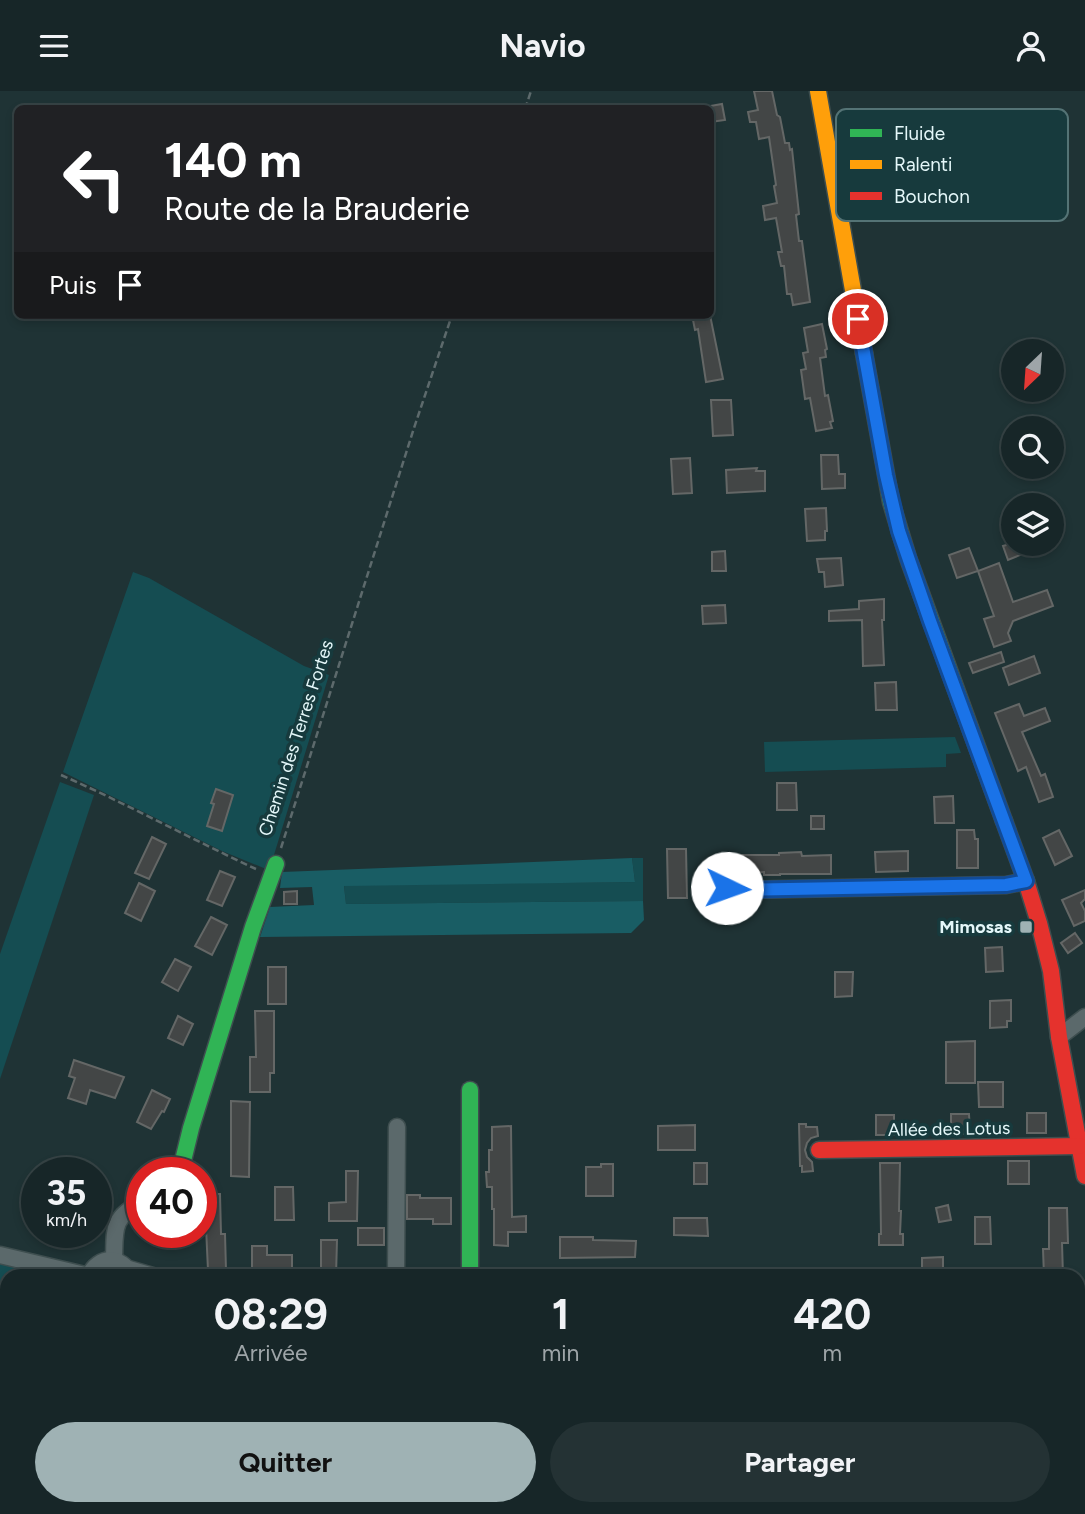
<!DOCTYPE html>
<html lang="fr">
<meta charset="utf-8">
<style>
:root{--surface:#172628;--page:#243234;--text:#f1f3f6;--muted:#9ea5a8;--line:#364345;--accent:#9fb2b4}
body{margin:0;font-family:Figtree,sans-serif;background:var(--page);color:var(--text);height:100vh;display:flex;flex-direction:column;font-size:26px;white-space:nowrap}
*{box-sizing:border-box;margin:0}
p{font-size:23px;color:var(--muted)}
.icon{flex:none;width:38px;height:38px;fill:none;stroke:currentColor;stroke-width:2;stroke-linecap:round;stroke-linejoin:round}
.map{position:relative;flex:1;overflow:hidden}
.drawer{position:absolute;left:0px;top:1178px;width:1085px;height:247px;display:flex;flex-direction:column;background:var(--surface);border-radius:21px 21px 0 0;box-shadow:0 4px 10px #0003,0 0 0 2px var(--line)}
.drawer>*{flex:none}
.banner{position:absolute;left:14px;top:14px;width:700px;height:214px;border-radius:10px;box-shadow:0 4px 10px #0003,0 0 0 2px var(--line);background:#202124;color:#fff;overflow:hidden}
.needle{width:46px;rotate:205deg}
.tools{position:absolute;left:1001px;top:248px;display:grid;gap:14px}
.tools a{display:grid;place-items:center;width:63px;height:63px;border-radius:50%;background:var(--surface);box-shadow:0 4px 10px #0003,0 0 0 2px var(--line);font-size:35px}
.speed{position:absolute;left:21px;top:1066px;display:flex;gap:14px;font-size:35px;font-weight:700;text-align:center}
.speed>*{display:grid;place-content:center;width:91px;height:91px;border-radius:50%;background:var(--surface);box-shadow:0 4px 10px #0003,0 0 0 2px var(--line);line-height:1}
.speed small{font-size:18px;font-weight:400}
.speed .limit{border:10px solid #d22;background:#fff;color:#111}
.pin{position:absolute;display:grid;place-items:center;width:60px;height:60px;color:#fff;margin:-30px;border:4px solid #fff;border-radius:50%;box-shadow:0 2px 7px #0007}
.me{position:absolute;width:77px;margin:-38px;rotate:93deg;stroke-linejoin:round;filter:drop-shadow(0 0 5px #0008)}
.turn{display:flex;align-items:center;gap:24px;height:147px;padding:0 35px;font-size:32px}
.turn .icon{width:91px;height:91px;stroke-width:2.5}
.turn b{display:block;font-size:49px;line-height:60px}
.then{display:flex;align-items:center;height:66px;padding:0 35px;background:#0003;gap:14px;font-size:26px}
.eta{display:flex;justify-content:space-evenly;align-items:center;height:119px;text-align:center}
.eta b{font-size:42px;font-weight:700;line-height:49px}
.primary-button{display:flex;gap:14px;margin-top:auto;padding:14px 35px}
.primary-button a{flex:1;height:80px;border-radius:42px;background:var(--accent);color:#111;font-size:28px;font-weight:700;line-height:80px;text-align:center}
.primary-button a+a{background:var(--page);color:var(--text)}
header{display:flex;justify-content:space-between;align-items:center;height:91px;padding:0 35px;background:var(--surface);font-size:32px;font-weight:700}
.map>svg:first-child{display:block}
.green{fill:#154d52}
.forest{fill:#195d64}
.building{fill:#434646;stroke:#646766;stroke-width:2}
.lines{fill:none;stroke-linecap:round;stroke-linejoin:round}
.street-casing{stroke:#3e4e4f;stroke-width:19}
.fast-casing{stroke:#3e4e4f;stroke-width:19}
.slow-casing{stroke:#3e4e4f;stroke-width:19}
.jam-casing{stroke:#3e4e4f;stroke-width:19}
.path{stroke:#5d6a6c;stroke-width:2.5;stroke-dasharray:7 3.5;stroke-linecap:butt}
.street{stroke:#5b696b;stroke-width:16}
.fast{stroke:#30b455;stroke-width:16}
.slow{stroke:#ff9f0a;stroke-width:16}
.jam{stroke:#e5322d;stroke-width:16}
.route-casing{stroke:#114b97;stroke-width:18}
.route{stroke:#1a73e8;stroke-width:12}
.poi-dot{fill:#9fb2b4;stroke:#173a3d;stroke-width:2.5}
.labels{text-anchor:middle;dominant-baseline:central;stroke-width:7;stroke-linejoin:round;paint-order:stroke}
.street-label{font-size:18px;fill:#e4f7f9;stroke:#173a3d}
.poi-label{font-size:18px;font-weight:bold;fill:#e4f7f9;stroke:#173a3d;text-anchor:end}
.key{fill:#173a3d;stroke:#547375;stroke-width:2}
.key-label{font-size:19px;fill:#e4f7f9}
</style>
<header><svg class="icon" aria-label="menu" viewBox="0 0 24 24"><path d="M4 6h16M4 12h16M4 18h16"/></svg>Navio<svg class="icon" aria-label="person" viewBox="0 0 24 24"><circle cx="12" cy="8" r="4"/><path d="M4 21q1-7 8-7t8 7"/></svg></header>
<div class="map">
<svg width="1085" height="1423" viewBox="0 0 1085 1423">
<rect width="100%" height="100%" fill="#1f3335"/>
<g class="green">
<path d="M 133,481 L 149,487 L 304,575 L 329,584 L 270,777 L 266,778 L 222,760 L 63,681 Z"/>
<path d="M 955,646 L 961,662 L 946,663 L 946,676 L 765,681 L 764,651 Z"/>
<path d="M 60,691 L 94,704 L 0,988 L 0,863 Z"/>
<path d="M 632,767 L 643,767 L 643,810 L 346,813 L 344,794 L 635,791 Z"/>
<path d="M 0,1172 L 48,1185 L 7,1185 L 7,1192 L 0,1191 Z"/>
</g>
<path class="forest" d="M 632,767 L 635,791 L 344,795 L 346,813 L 643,810 L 644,829 L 631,842 L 260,846 L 270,816 L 314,814 L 312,796 L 280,797 L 282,781 Z"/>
<g class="building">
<path d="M 754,0 L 772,0 L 777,24 L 780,26 L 785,52 L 789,52 L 790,59 L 792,58 L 799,123 L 796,124 L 799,150 L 802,150 L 810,211 L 793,214 L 791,203 L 787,203 L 784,175 L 781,175 L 778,161 L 782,161 L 776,127 L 765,129 L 763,115 L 777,112 L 774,95 L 776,94 L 769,46 L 759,48 L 756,31 L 750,31 L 748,21 L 758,19 Z"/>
<path d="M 722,13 L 725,29 L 710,31 L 710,15 Z"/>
<path d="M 692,224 L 710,224 L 723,288 L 706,291 L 698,238 L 695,239 Z"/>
<path d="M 822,233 L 827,258 L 825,259 L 826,266 L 820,267 L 825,305 L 828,304 L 833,330 L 830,331 L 832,337 L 816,340 L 810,307 L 805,308 L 801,279 L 806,278 L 803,262 L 808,261 L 804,237 Z"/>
<path d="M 711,309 L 731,309 L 733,344 L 713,345 Z"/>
<path d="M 821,364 L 838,364 L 839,383 L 845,383 L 845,397 L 822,398 Z"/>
<path d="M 690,367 L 692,402 L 673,403 L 671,368 Z"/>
<path d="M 757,377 L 756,380 L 765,380 L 765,400 L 727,402 L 726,379 Z"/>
<path d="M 826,417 L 827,440 L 825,440 L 825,449 L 807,450 L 805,418 Z"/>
<path d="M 1013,452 L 1013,453 L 1016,453 L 1020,464 L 1008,469 L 1003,455 Z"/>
<path d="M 969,457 L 978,480 L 957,487 L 949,464 Z"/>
<path d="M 725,460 L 726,480 L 712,480 L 712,461 Z"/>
<path d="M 841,467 L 843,494 L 825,496 L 824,481 L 819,481 L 817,468 Z"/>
<path d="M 999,472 L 1013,511 L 1047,499 L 1053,515 L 1013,530 L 1008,542 L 1011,550 L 994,556 L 984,528 L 994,525 L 978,480 Z"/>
<path d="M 884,508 L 884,529 L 882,529 L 884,574 L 863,575 L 862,529 L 829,530 L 829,520 L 859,518 L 859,510 Z"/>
<path d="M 725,514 L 726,532 L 703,533 L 702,515 Z"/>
<path d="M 1001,561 L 1004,571 L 973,582 L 969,572 Z"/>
<path d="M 1034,565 L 1040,582 L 1009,594 L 1003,577 Z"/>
<path d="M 896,591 L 897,619 L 876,619 L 875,592 Z"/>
<path d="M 1019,613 L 1024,625 L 1045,617 L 1050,630 L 1022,641 L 1041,685 L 1045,683 L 1053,706 L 1039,711 L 1026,676 L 1018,680 L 995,622 Z"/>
<path d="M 777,692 L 796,692 L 797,719 L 777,719 Z"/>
<path d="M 216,698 L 233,704 L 222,740 L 207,735 L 214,713 L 211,712 Z"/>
<path d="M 953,705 L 954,732 L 935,732 L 934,706 Z"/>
<rect x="811" y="725" width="13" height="13"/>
<path d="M 957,739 L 974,739 L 975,748 L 978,748 L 978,777 L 957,777 Z"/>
<path d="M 1059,739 L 1072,765 L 1055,774 L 1043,747 Z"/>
<path d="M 152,746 L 166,753 L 149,788 L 135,782 Z"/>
<path d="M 667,758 L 686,758 L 687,807 L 668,807 Z"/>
<path d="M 908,760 L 908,780 L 876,781 L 875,761 Z"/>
<path d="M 801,761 L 802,765 L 831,764 L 831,783 L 780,783 L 780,784 L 764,784 L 764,781 L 748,782 L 748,777 L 739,778 L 739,764 L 779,764 L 779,762 Z"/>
<path d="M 220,780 L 235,786 L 222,815 L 207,809 Z"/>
<path d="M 139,792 L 155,800 L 141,830 L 125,822 Z"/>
<path d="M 1085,799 L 1085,808 L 1081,812 L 1085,820 L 1085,830 L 1074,835 L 1062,809 Z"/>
<path d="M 297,800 L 297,813 L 284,813 L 284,801 Z"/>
<path d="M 211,826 L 227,834 L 212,864 L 195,855 Z"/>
<path d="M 1075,842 L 1082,852 L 1068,862 L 1061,852 Z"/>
<path d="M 1002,856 L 1003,880 L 986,881 L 985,857 Z"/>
<path d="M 175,868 L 191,876 L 178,900 L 162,891 Z"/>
<rect x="268" y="876" width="18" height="37"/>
<path d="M 835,881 L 853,881 L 852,905 L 835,906 Z"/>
<path d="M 1011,909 L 1011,930 L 1007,930 L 1007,936 L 990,937 L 990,910 Z"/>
<path d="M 255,920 L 274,920 L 274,982 L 270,982 L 270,1001 L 250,1001 L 250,966 L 256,966 Z"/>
<path d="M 178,925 L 193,933 L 183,954 L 168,947 Z"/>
<path d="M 975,950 L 975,992 L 946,992 L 946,951 Z"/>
<path d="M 74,969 L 124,986 L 115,1007 L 90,999 L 86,1013 L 68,1007 L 75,987 L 69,985 Z"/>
<path d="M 978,991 L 1003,991 L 1003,1016 L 979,1016 Z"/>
<path d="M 152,999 L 170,1008 L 164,1021 L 162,1020 L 151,1038 L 137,1031 Z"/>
<path d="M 231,1010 L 250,1011 L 249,1086 L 231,1085 Z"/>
<rect x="1027" y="1022" width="19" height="20"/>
<path d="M 951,1023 L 969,1023 L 970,1043 L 951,1043 Z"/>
<rect x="876" y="1024" width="18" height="20"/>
<path d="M 799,1033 L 806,1033 L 806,1036 L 817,1036 L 818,1045 L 811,1047 L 807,1052 L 805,1059 L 807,1066 L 812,1071 L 813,1080 L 802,1081 L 802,1075 L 800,1075 Z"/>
<path d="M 695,1034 L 695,1059 L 658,1059 L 658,1035 Z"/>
<path d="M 511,1035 L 512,1126 L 526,1125 L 526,1141 L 508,1141 L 508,1155 L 494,1154 L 494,1118 L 492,1118 L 492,1096 L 487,1096 L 486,1081 L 489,1081 L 489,1059 L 492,1059 L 492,1036 Z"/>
<rect x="1008" y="1070" width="21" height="23"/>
<rect x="694" y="1072" width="13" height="21"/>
<path d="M 880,1072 L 900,1072 L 899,1120 L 901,1120 L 900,1143 L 903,1143 L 903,1154 L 879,1154 L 879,1143 L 881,1143 Z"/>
<path d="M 601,1073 L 613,1073 L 613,1105 L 586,1105 L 586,1076 L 601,1076 Z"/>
<path d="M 346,1080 L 358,1080 L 357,1130 L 329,1130 L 329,1112 L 346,1111 Z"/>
<path d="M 275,1096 L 293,1096 L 294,1129 L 275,1129 Z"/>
<path d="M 201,1103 L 220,1103 L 221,1143 L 225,1143 L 226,1179 L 208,1179 L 206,1136 L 202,1136 Z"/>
<path d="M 407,1104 L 420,1104 L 420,1107 L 451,1107 L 451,1133 L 433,1133 L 433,1128 L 407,1128 Z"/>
<path d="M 948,1114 L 951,1129 L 939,1131 L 936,1117 Z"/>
<path d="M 1049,1117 L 1067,1117 L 1068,1152 L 1062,1152 L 1063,1185 L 1044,1185 L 1043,1158 L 1049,1158 Z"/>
<path d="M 975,1126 L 990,1126 L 991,1153 L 975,1153 Z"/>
<path d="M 674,1127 L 707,1127 L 708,1145 L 674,1144 Z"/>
<rect x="358" y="1137" width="26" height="17"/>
<path d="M 560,1146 L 593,1146 L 593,1149 L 636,1150 L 635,1166 L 560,1167 Z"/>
<path d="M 321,1149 L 337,1149 L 336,1185 L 321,1185 Z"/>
<path d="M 252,1155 L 267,1155 L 267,1164 L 292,1164 L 292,1182 L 281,1182 L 281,1184 L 268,1184 L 269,1181 L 252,1180 Z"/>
<path d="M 943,1166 L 943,1184 L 922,1184 L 922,1167 Z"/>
</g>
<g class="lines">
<g class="street-casing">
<g id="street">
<path d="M 1059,946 L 1085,926"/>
<path d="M 0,1164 L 89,1185"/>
<path d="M 114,1169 C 115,1139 111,1126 142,1112"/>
<path d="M 129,1178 L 153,1185"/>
<path d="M 89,1185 C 99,1164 121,1164 132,1185"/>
<path d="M 396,1185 L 397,1036"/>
<path d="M 1078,1264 L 1085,1264"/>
<path d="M 235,1418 L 336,1423"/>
<path d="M 871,1418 L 873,1418"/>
<path d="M 1019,1418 L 1035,1423"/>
<path d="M 56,1423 L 58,1418"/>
</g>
</g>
<g class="fast-casing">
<g id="fast">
<path d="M 864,262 L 891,411 L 908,467 L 1004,730"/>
<path d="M 470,999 L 470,1185"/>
<path d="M 180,1082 L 191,1037 L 253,836 L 276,773"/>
</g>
</g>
<g class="slow-casing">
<path id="slow" d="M 818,0 L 864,262"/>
</g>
<g class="jam-casing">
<g id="jam">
<path d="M 1004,730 L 1026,790 L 1039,832 L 1051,880 L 1059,946 L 1085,1085"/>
<path d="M 709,788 L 735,799 L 1006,794 L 1026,790"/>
<path d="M 819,1059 L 1079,1055"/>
</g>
</g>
<g class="path">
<path d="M 525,18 L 531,0"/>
<path d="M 61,684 C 127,713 191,748 256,778"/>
<path d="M 281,757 L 414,337 L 452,224"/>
</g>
<use href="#street" class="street"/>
<use href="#fast" class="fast"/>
<use href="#slow" class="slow"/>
<use href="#jam" class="jam"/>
</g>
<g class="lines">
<g class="route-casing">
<path id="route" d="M 727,797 L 735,799 L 1006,794 L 1026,790 L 930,530 L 899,440 L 886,384 L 858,228"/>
</g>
<use href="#route" class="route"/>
</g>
<rect class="poi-dot" x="1019" y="829" width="14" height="14" rx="3.5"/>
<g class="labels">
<g class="street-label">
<text transform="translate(296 647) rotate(-72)">Chemin des Terres Fortes</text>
<text transform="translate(949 1038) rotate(-1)">Allée des Lotus</text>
</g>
<g class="poi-label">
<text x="1012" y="836">Mimosas</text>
</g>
</g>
<rect x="836" y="18" width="232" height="112" rx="10" class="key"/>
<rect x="850" y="38" width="32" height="8" fill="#30b455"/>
<rect x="850" y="69" width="32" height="9" fill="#ff9f0a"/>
<rect x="850" y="101" width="32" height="8" fill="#e5322d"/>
<g class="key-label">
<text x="894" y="49">Fluide</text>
<text x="894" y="80">Ralenti</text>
<text x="894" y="112">Bouchon</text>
</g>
</svg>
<div class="tools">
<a><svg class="needle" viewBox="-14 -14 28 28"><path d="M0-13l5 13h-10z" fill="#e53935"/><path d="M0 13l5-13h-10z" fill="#9ea5a8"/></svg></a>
<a><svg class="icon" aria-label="search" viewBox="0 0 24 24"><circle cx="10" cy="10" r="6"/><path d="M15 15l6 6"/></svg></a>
<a><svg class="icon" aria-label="layers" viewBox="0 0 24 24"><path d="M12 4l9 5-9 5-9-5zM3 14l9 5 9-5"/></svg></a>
</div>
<div class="speed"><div>35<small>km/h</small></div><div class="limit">40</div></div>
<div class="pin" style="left:858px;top:228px;background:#d93025"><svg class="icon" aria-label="arrive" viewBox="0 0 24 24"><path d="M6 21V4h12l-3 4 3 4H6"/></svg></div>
<svg class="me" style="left:727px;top:797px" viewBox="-20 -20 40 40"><circle r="19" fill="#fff"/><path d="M0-13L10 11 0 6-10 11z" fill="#1a73e8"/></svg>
<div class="banner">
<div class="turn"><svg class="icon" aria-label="left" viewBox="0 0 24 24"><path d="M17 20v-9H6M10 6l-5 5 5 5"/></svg><div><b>140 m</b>Route de la Brauderie</div></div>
<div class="then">Puis<svg class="icon" aria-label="arrive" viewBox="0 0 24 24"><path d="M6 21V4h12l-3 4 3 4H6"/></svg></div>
</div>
<section class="drawer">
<div class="eta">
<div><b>08:29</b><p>Arrivée</p></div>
<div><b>1</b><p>min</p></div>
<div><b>420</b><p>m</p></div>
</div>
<div class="primary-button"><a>Quitter</a><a>Partager</a></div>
</section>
</div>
